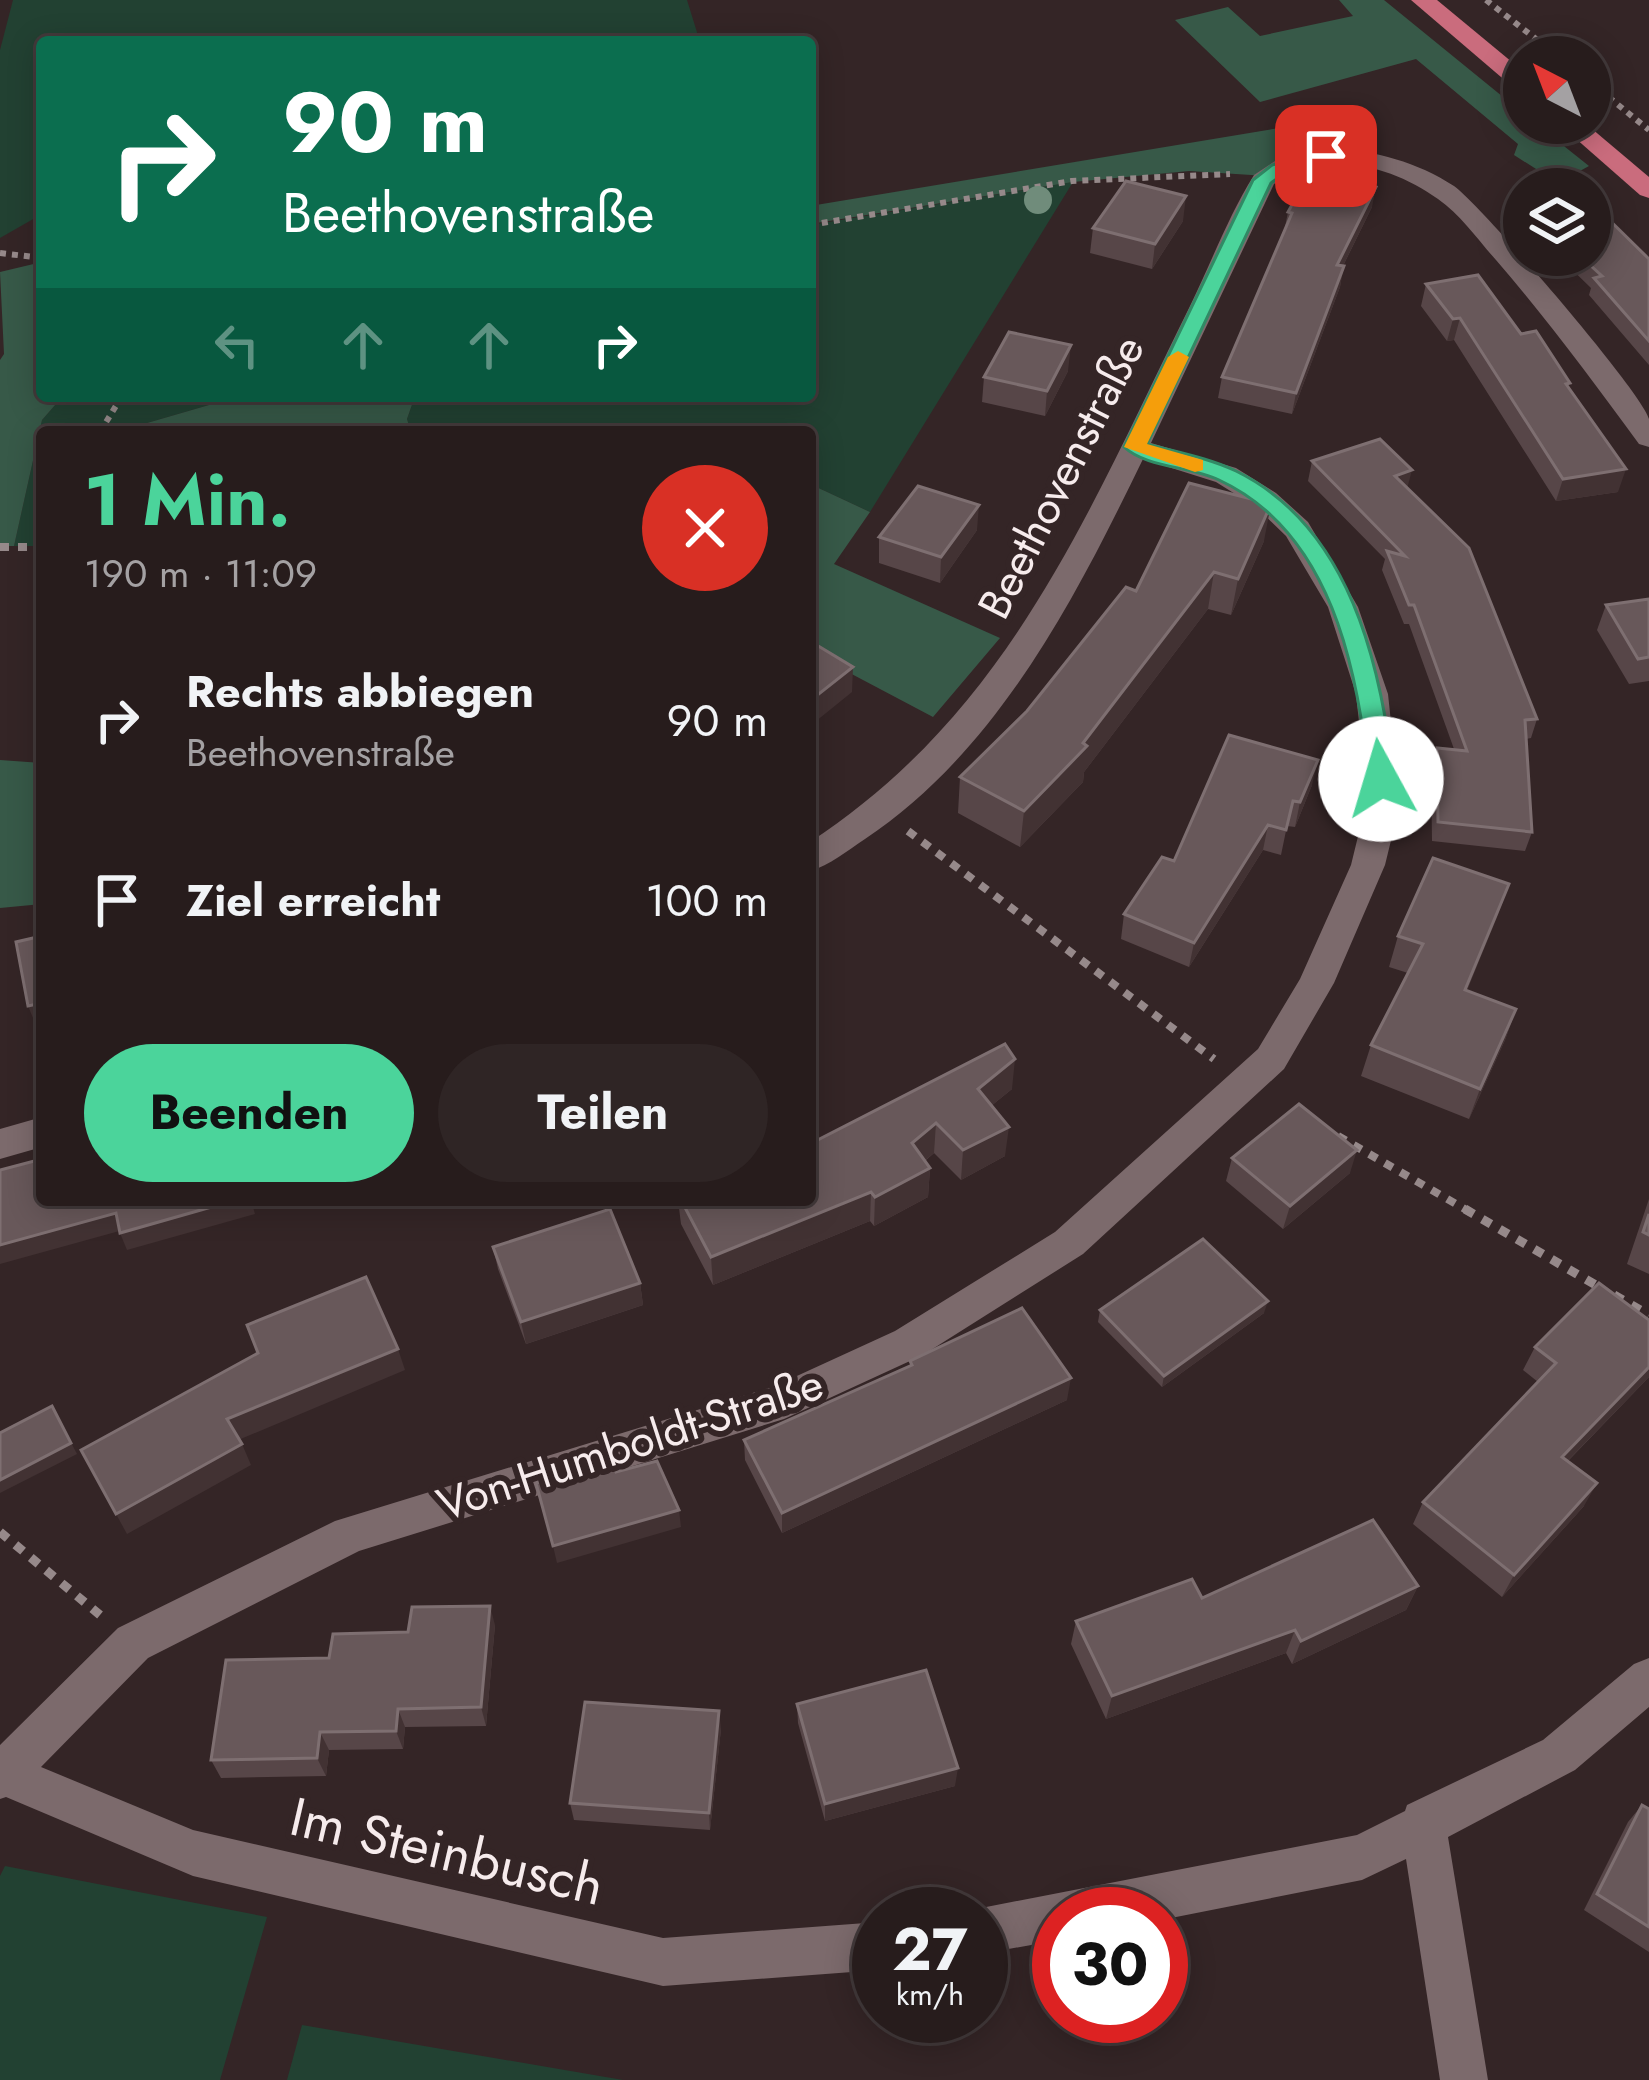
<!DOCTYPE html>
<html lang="de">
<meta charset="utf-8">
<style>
:root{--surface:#271c1c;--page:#2f2525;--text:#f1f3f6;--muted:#a4a1a3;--line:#433a3b;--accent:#4bd49b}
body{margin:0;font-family:Jost,sans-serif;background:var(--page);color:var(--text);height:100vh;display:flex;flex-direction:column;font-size:45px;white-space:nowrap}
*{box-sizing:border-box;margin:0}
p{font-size:39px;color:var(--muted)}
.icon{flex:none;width:66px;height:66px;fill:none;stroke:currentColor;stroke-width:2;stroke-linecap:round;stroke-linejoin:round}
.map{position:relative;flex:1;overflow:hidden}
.details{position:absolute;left:36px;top:426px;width:780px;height:780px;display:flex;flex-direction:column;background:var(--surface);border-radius:12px;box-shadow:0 6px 30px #0003,0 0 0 3px var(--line)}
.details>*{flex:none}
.banner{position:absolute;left:36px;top:36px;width:780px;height:366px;border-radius:12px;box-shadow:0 6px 30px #0003,0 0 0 3px var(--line);background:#0b6e4f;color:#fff;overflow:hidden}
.needle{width:78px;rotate:318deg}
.fabs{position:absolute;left:1503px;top:36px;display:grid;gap:24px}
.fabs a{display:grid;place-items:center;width:108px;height:108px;border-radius:50%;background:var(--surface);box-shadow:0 6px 30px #0003,0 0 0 3px var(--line);font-size:60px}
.speed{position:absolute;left:852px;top:1887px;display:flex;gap:24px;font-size:60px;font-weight:700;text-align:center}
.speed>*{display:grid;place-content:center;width:156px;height:156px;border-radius:50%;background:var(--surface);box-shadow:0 6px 30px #0003,0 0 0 3px var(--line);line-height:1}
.speed small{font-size:30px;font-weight:400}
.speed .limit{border:18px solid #d22;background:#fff;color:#111}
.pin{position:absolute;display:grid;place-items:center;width:102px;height:102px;color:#fff;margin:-51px;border-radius:24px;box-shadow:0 6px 18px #0006}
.me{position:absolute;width:132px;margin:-66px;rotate:354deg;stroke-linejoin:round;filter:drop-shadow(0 0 9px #0008)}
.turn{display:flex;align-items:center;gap:42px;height:252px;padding:0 48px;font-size:54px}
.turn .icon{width:156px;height:156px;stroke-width:2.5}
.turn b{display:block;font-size:84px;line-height:102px}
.lanes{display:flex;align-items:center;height:114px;padding:0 48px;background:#0003;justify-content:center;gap:60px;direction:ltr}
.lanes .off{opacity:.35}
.round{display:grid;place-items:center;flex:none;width:126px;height:126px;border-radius:63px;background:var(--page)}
.headline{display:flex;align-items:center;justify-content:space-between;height:204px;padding:0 48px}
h1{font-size:72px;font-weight:700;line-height:90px;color:var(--accent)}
.cta{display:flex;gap:24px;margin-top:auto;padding:24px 48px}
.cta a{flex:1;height:138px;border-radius:72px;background:var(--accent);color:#111;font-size:48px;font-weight:700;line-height:138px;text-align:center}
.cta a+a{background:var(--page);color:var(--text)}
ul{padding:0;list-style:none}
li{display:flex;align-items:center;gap:36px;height:180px;padding:0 48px}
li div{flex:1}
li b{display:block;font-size:45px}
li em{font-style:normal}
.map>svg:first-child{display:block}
.green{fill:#224132}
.forest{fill:#375948}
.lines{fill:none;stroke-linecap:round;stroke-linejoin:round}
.path-far2{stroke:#96898a;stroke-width:6;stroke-dasharray:6 6;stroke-linecap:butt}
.path-far1{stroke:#96898a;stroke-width:8;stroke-dasharray:9 9;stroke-linecap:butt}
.path{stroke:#96898a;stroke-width:9;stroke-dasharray:10 10;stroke-linecap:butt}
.minor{fill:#7c6a6c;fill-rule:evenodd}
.primary{fill:#ca6c7d;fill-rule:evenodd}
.tree{fill:#708c7b}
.wall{fill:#574648}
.shaded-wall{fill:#423233}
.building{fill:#68585a;stroke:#7e6f71;stroke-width:3}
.route{fill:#4bd49b;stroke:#318a65;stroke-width:3}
.slow{fill:#f59e0b}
.labels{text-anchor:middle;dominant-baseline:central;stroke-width:12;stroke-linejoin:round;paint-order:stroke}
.street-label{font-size:45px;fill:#f6ebec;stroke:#342526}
.near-street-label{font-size:54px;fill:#f6ebec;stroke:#342526}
</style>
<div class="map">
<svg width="1649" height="2080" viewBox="0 0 1649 2080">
<rect width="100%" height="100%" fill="#342526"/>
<g class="green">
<path d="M 13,0 L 687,0 L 700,42 L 42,42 L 42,214 L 0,238 L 0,50 Z"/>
<path d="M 1073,182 L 870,512 L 810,484 L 810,432 L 411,432 L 407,419 L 415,396 L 810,396 L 810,225 Z"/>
<path d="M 63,396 L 240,396 L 116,432 L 42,432 L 42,546 L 14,546 L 42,420 Z"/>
<path d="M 5,1866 L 267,1917 L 220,2080 L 0,2080 L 0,1876 Z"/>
<path d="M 302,2025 L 623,2080 L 287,2080 Z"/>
</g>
<g class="forest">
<path d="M 1339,0 L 1384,0 L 1524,114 L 1524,123 L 1535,123 L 1589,166 L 1558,183 L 1514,155 L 1518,144 L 1416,59 L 1260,102 L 1175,20 L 1228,7 L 1260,36 L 1353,16 Z"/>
<path d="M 1285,127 L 1302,160 L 1267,176 L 1189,171 L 1073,182 L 810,224 L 810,206 Z"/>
<path d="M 42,262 L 42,396 L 63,396 L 42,420 L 14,546 L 0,546 L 0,360 L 4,354 L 0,272 Z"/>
<path d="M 240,396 L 415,396 L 407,419 L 411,432 L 116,432 Z"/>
<path d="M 810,484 L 870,512 L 834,564 L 1000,638 L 933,717 L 810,652 Z"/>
<path d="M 0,760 L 42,763 L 42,904 L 0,908 Z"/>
</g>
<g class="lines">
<g class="path-far2">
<path d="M 1486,0 L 1559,57"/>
<path d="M 1590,82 L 1649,130"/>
<path d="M 810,225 L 1072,181 L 1230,174"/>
<path d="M 0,253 L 42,258"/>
<path d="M 100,432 L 122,396"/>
</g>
<g class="path-far1">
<path d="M 0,547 L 42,547"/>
<path d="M 908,831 L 1214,1059"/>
<path d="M 1338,1136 L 1470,1212"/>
</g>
<g class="path">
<path d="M 1465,1209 L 1601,1288"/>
<path d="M 1614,1295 L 1649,1315"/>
<path d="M 0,1532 L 100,1615"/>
</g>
<g class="minor">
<path d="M 1332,148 C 1376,151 1417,162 1454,186 C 1481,205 1642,392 1649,419 C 1649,427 1649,439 1649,447 L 1639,444 C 1593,381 1547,319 1496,260 C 1478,240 1461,215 1438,199 C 1389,164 1326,150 1274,184 L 1151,443 L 1236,468 L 1276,493 L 1308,522 L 1358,607 L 1388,694 L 1397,779 L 1396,820 L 1385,865 L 1334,983 L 1284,1069 L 1083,1254 L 923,1355 L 784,1419 L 359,1551 L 148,1658 L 41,1767 L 193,1830 L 663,1938 L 879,1922 L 879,1970 L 663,1986 L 193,1876 L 6,1797 L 0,1799 L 0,1745 L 118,1628 L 335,1521 L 775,1386 L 895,1331 L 1055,1232 L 1258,1049 L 1300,979 L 1351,865 L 1362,820 L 1365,779 L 1356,694 L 1328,607 L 1286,536 L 1256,507 L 1216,482 L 1143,459 C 1075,599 998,750 865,839 C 847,851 830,865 810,871 L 810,842 C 1010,711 1088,512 1190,306 C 1211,263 1229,215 1254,175 L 1275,161 Z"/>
<path d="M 42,1117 L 42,1147 L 0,1159 L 0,1129 Z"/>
<path d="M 1649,1658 L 1649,1707 L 1575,1770 L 1448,1837 L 1488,2080 L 1440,2080 L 1406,1859 L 1362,1880 L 1161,1920 L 1161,1914 L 1059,1914 L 1059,1940 L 981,1954 L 981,1914 L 965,1914 L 981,1908 L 1357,1835 L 1405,1811 L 1407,1805 L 1543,1740 L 1634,1664 Z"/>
</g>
<g class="primary">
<path d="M 1411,0 L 1437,0 L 1524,72 L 1524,91 L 1515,89 Z"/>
<path d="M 1558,123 L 1585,123 L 1649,177 L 1649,198 L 1640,195 Z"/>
</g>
</g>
<circle class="tree" cx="1038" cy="200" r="14"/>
<g class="wall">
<path d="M 1524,190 L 1524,223 L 1510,210 L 1514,193 Z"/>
<path d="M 1372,207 L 1343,266 L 1340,287 L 1292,414 L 1218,398 L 1222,377 L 1284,232 L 1288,212 Z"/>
<path d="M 1183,221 L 1152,269 L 1090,253 L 1093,228 Z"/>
<path d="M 1557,255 L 1649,259 L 1649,365 L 1589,295 L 1591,288 Z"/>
<path d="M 1426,284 L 1521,334 L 1569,388 L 1618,492 L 1556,501 L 1454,340 L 1447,341 L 1421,306 Z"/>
<path d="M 1068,371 L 1045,416 L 982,402 L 984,377 Z"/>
<path d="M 1312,461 L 1407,488 L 1537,719 L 1531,738 L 1526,739 L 1532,832 L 1525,851 L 1432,841 L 1431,767 L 1437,748 L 1454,749 L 1409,624 L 1404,624 L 1382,570 L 1385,559 L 1308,481 Z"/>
<path d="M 977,530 L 940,583 L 879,563 L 879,537 Z"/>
<path d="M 1264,541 L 1231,615 L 1208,609 L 1084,772 L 1083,782 L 1020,847 L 958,813 L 960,777 L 1027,711 L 1136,591 Z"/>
<path d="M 1649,599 L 1649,681 L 1629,684 L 1597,630 L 1606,605 Z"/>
<path d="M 1312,785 L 1295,827 L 1287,826 L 1281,855 L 1263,850 L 1189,967 L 1121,939 L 1124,914 L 1174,861 Z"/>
<path d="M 1509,884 L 1467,990 L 1516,1009 L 1505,1040 L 1469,1119 L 1361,1076 L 1371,1045 L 1408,973 L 1389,967 L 1398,936 Z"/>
<path d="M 1005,1044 L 1012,1089 L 991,1106 L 1005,1156 L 961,1180 L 934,1153 L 925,1161 L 930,1168 L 928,1197 L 874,1226 L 870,1221 L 713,1285 L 681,1224 L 678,1200 L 810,1200 Z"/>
<path d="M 1232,1158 L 1350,1173 L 1283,1229 L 1226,1181 Z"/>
<path d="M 1649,1199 L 1649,1274 L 1627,1264 Z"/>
<path d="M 493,1247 L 640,1283 L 643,1305 L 526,1344 L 498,1269 Z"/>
<path d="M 1100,1310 L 1264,1313 L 1162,1387 L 1098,1322 Z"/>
<path d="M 1649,1320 L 1649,1377 L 1568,1461 L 1584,1506 L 1502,1597 L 1413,1524 L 1423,1502 L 1538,1382 L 1523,1370 L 1535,1347 Z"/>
<path d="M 910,1361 L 1067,1400 L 782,1533 L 745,1460 L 744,1440 L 910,1367 Z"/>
<path d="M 1418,1586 L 1406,1610 L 1292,1664 L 1286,1653 L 1106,1719 L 1071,1644 L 1076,1621 L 1202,1598 Z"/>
<path d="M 495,1625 L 486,1726 L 405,1727 L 403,1749 L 329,1750 L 326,1776 L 221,1778 L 211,1760 L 329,1658 L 408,1632 Z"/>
<path d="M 797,1704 L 955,1786 L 825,1821 L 798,1723 Z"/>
<path d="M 721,1729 L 710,1830 L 574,1820 L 570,1803 Z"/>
<path d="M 1642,1805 L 1649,1809 L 1649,1952 L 1584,1910 L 1628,1822 Z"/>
</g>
<g class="shaded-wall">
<path d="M 1376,187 L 1372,207 L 1333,286 L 1337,265 Z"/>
<path d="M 1186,196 L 1183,221 L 1152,269 L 1155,244 Z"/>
<path d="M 1344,266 L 1340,287 L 1292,414 L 1296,393 Z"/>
<path d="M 1460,318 L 1454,340 L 1447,341 L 1453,319 Z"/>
<path d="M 1071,345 L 1068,371 L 1045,416 L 1047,391 Z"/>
<path d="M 1626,469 L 1618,492 L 1556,501 L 1563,479 Z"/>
<path d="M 1412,470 L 1407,489 L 1395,476 Z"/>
<path d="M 1271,504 L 1264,541 L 1231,615 L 1238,579 Z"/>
<path d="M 979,505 L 977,530 L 940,583 L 941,557 Z"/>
<path d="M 1214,572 L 1208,609 L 1084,772 L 1083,782 L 1020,847 L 1024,811 L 1083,743 Z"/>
<path d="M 853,667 L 852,692 L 810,726 L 810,701 Z"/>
<path d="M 1318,760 L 1312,785 L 1295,827 L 1300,802 Z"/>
<path d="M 1268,825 L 1263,850 L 1189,967 L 1194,943 Z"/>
<path d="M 1509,884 L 1498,915 L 1455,1020 L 1465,990 Z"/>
<path d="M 42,1003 L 42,1029 L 38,1030 L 28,1006 Z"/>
<path d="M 1516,1009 L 1505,1040 L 1469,1119 L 1480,1089 Z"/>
<path d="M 1015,1059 L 1012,1089 L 975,1119 L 978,1089 Z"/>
<path d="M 936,1123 L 934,1153 L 911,1172 L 912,1143 Z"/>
<path d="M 1009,1127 L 1005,1156 L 961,1180 L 963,1150 Z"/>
<path d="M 1357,1150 L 1350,1173 L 1283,1229 L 1290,1206 Z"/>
<path d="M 930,1168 L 928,1197 L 874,1226 L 875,1197 Z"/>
<path d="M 871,1192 L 870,1221 L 713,1285 L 711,1257 Z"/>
<path d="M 236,1200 L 251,1200 L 255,1214 L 127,1250 L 120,1233 Z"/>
<path d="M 116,1213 L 123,1230 L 0,1264 L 0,1245 Z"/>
<path d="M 640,1283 L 643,1305 L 526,1344 L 521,1322 Z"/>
<path d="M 1268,1301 L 1264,1313 L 1162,1387 L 1164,1376 Z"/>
<path d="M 398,1349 L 405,1370 L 236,1441 L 227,1419 Z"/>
<path d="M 1649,1367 L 1649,1377 L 1550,1479 L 1562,1457 Z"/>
<path d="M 1071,1378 L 1067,1400 L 782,1533 L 782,1513 Z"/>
<path d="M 52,1406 L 77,1454 L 0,1493 L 0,1480 Z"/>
<path d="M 242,1444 L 251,1465 L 127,1534 L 116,1514 Z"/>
<path d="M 1597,1483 L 1584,1506 L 1502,1597 L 1514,1575 Z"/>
<path d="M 679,1510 L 681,1527 L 557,1563 L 553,1546 Z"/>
<path d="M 1418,1586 L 1406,1610 L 1292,1664 L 1301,1641 Z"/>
<path d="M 490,1606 L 495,1625 L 486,1726 L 481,1707 Z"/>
<path d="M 1295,1630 L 1286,1653 L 1106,1719 L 1112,1696 Z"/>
<path d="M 398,1709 L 405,1727 L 403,1749 L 396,1731 Z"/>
<path d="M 719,1711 L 721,1729 L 710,1830 L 709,1813 Z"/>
<path d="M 320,1732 L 329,1750 L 326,1776 L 317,1758 Z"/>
<path d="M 958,1768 L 955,1786 L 825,1821 L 825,1804 Z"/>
</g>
<g class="building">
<path d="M 1310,172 L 1376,187 L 1337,265 L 1344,266 L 1296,393 L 1222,377 L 1292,213 L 1288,212 Z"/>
<path d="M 1569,180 L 1578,189 L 1530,189 Z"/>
<path d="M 1126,181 L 1186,196 L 1155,244 L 1093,228 Z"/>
<path d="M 1524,190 L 1524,202 L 1514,193 Z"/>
<path d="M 1590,201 L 1649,259 L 1649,341 L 1594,278 L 1602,276 L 1579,255 L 1590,255 Z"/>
<path d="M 1478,275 L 1521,334 L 1536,331 L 1570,383 L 1566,384 L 1626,469 L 1563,479 L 1460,318 L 1453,319 L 1426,284 Z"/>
<path d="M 1009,332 L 1071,345 L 1047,391 L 984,377 Z"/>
<path d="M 1380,439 L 1412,470 L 1395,476 L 1469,548 L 1537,719 L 1525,720 L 1532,832 L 1438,822 L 1437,748 L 1467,751 L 1414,605 L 1409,605 L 1387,551 L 1405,556 L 1312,461 Z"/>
<path d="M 1189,483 L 1271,504 L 1238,579 L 1214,572 L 1083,743 L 1087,746 L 1024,811 L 960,777 L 1027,711 L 1126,587 L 1136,591 Z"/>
<path d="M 918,486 L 979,505 L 941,557 L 879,537 Z"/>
<path d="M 1649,599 L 1649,657 L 1638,659 L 1606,605 Z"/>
<path d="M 810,641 L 853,667 L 810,701 Z"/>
<path d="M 1229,735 L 1318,760 L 1300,802 L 1293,801 L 1286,830 L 1268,825 L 1194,943 L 1124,914 L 1162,857 L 1174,861 Z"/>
<path d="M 1433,858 L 1509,884 L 1465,990 L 1516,1009 L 1480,1089 L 1371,1045 L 1423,944 L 1398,936 Z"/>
<path d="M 42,936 L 42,1003 L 28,1006 L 16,942 Z"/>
<path d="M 1005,1044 L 1015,1059 L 978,1089 L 1009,1127 L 963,1150 L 936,1123 L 912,1143 L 930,1168 L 875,1197 L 871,1192 L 711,1257 L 681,1200 L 810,1200 L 810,1144 Z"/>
<path d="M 1299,1104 L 1357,1150 L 1290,1206 L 1232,1158 Z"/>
<path d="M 42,1159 L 42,1200 L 236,1200 L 120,1233 L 116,1213 L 0,1245 L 0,1170 Z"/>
<path d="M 610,1209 L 640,1283 L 521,1322 L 493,1247 Z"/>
<path d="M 1649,1214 L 1649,1235 L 1643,1232 Z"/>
<path d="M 1203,1239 L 1268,1301 L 1164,1376 L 1100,1310 Z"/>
<path d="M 366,1277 L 398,1349 L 227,1419 L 242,1444 L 116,1514 L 81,1450 L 258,1353 L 247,1325 Z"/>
<path d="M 1599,1283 L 1649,1320 L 1649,1367 L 1562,1457 L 1597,1483 L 1514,1575 L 1423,1502 L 1556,1363 L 1535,1347 Z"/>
<path d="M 1022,1308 L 1071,1378 L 782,1513 L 744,1440 L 912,1365 L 910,1361 Z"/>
<path d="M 52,1406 L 71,1443 L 0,1480 L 0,1433 Z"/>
<path d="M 612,1461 L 616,1472 L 657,1461 L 679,1510 L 553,1546 L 536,1483 Z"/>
<path d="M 1373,1520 L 1418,1586 L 1301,1641 L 1295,1630 L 1112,1696 L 1076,1621 L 1192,1579 L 1202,1598 Z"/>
<path d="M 490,1606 L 481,1707 L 398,1709 L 396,1731 L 320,1732 L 317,1758 L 211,1760 L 226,1660 L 329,1658 L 333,1634 L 408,1632 L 412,1607 Z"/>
<path d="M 926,1670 L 958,1768 L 825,1804 L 797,1704 Z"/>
<path d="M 585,1702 L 719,1711 L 709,1813 L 570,1803 Z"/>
<path d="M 1642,1805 L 1649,1809 L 1649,1927 L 1597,1894 Z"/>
</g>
<path class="route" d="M 1319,152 L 1335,156 L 1285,173 L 1271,183 L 1147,444 C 1176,452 1209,458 1236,471 C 1350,527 1381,664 1394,779 L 1381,788 L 1369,779 C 1358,669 1331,532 1219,480 C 1190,466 1147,468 1124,447 L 1253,180 L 1272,165 Z"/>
<path class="slow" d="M 1178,351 L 1189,357 L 1147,444 L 1203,460 L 1203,470 L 1195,472 L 1124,447 L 1168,357 Z"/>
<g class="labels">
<g class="street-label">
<text transform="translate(1061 477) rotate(-63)">Beethovenstraße</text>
<text transform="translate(630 1444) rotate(-18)">Von-Humboldt-Straße</text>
</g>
<g class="near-street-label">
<text transform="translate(447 1851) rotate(13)">Im Steinbusch</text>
</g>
</g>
</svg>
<div class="fabs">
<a><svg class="needle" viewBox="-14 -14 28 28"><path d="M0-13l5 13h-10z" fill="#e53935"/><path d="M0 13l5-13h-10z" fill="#a4a1a3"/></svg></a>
<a><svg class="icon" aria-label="layers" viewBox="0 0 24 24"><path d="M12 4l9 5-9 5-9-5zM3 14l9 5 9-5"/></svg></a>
</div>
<div class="speed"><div>27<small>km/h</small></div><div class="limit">30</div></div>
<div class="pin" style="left:1326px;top:156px;background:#d93025"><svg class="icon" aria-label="arrive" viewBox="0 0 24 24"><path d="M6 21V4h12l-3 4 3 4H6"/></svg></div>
<svg class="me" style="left:1381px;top:779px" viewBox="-20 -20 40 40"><circle r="19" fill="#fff"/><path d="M0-13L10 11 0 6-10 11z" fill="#4bd49b"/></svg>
<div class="banner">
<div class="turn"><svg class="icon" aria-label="right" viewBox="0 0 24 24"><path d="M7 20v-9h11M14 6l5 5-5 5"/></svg><div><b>90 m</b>Beethovenstraße</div></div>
<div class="lanes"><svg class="icon off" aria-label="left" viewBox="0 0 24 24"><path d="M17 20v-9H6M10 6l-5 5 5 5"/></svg><svg class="icon off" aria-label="ahead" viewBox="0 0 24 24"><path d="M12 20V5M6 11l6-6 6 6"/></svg><svg class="icon off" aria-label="ahead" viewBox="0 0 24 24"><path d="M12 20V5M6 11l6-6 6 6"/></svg><svg class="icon" aria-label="right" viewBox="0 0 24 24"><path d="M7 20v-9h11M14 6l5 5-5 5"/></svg></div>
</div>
<section class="details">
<div class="headline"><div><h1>1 Min.</h1><p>190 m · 11:09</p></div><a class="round" style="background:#d93025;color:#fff"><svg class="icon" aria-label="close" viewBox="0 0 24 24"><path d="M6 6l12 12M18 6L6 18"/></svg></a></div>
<ul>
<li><svg class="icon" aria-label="right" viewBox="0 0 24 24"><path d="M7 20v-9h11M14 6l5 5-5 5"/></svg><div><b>Rechts abbiegen</b><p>Beethovenstraße</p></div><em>90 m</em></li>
<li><svg class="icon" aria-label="arrive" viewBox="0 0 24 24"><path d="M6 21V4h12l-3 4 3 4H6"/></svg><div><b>Ziel erreicht</b></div><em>100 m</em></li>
</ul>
<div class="cta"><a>Beenden</a><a>Teilen</a></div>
</section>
</div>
